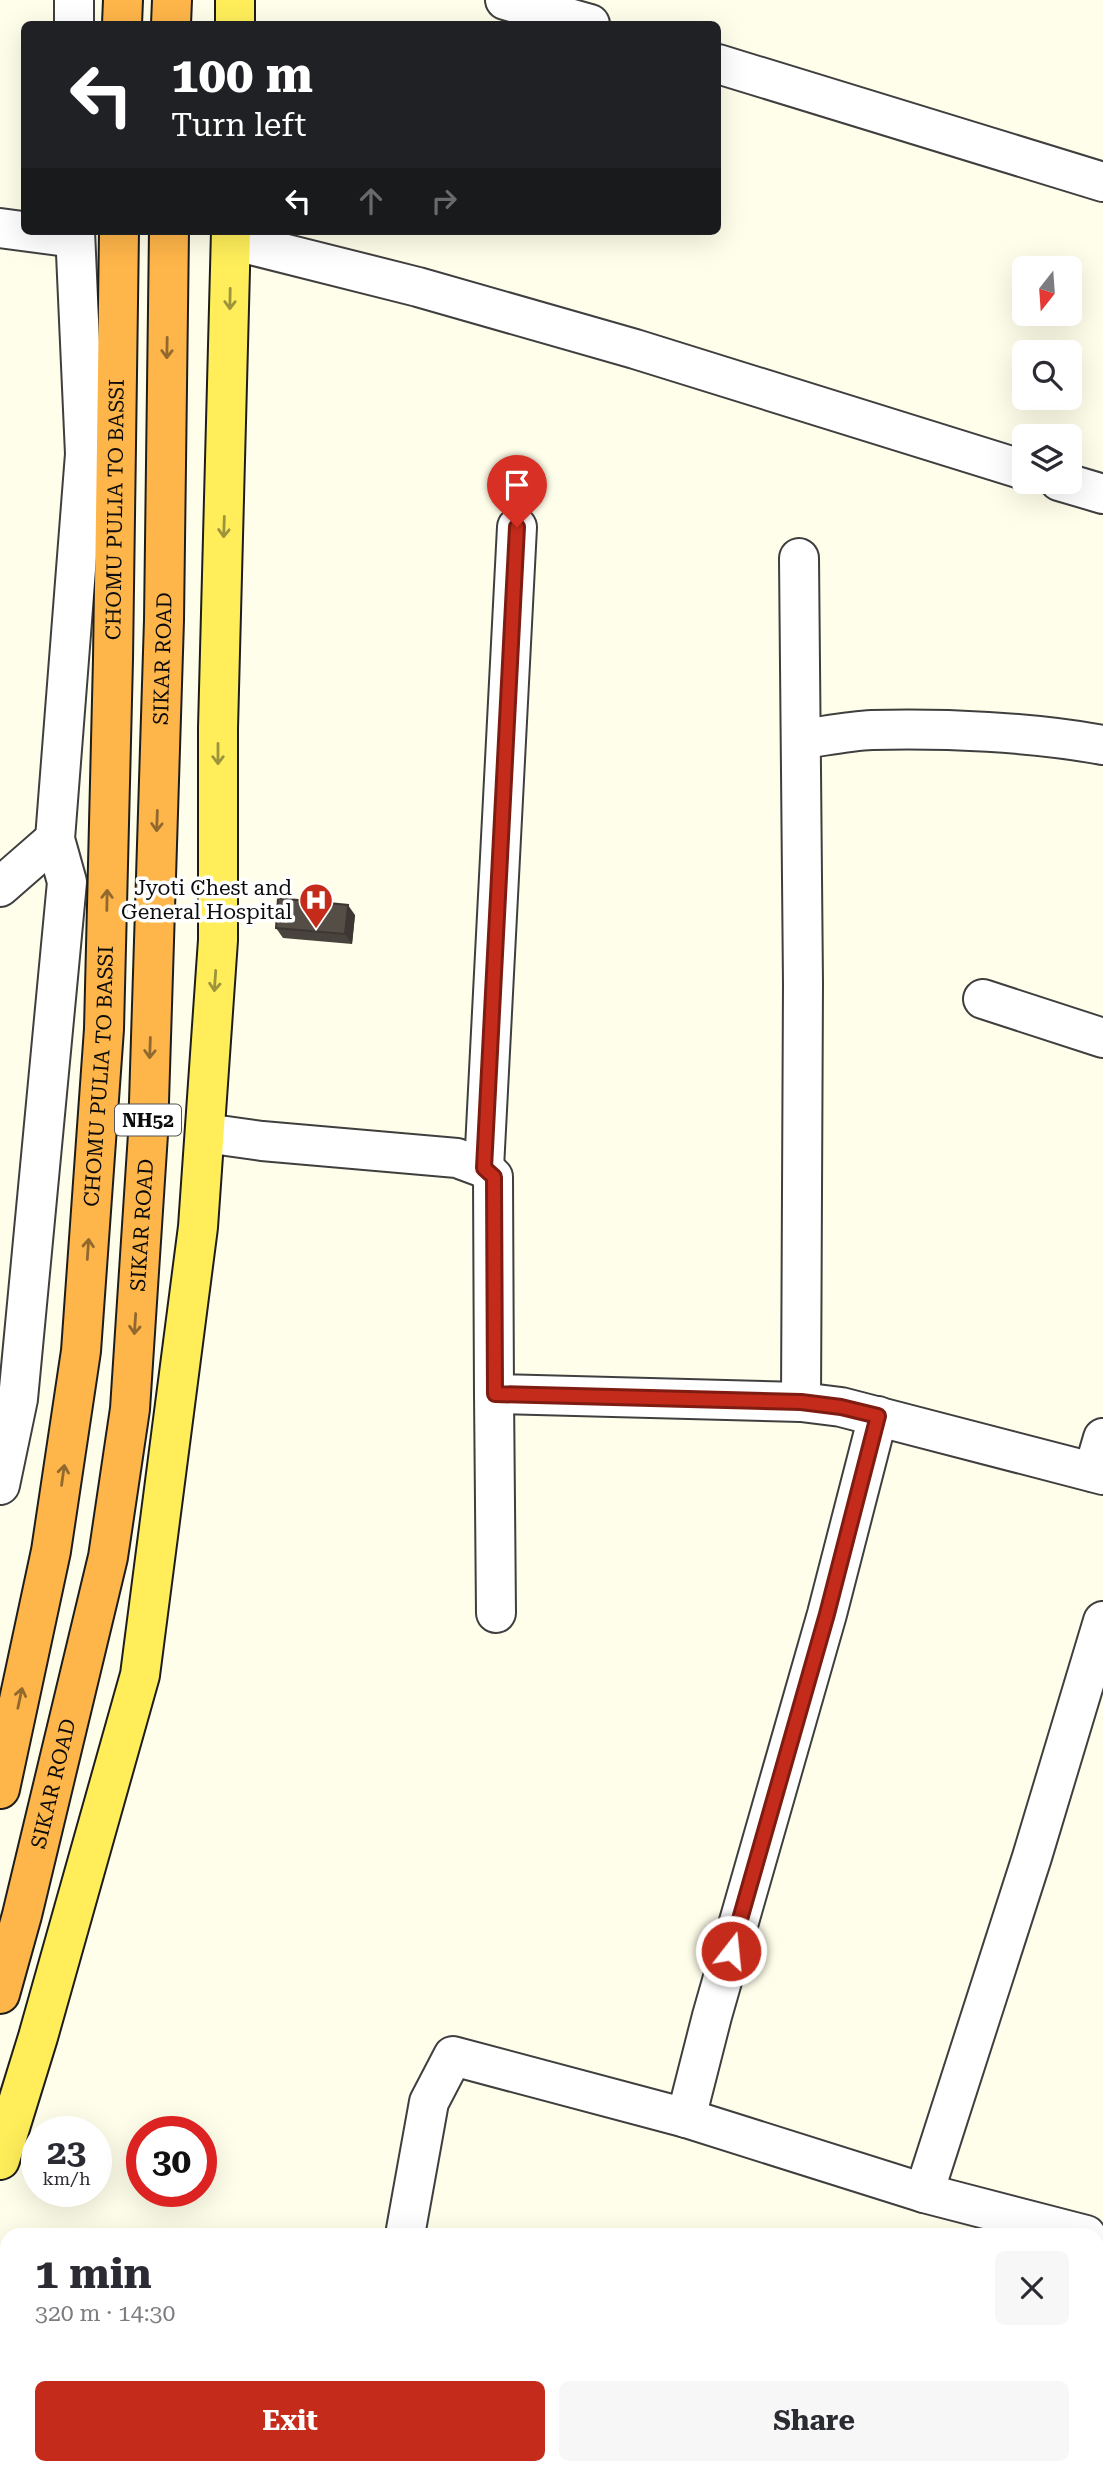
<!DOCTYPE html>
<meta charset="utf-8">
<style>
:root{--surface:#fff;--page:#f7f7f7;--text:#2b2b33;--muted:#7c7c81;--accent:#c42b1b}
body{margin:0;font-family:"Roboto Serif",serif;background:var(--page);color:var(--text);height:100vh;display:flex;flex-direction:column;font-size:26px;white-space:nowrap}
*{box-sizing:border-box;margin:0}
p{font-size:23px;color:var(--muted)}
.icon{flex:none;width:38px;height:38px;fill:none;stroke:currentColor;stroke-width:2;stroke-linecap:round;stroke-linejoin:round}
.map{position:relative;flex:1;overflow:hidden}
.drawer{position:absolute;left:0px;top:2228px;width:1104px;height:247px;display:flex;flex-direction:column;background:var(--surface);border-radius:21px 21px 0 0;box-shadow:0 7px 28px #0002}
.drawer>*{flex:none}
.top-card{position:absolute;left:21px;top:21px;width:700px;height:214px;border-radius:10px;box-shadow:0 7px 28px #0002;background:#202124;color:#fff;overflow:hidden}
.needle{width:46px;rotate:197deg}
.controls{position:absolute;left:1012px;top:256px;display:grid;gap:14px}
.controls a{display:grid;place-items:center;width:70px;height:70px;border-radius:10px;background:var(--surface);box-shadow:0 7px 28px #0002;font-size:35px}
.speed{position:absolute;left:21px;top:2116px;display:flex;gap:14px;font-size:35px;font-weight:700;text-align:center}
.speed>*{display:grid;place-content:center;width:91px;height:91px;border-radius:50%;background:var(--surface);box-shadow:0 7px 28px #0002;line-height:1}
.speed small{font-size:18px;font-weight:400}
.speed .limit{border:10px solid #d22;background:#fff;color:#111}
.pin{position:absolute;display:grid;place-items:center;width:60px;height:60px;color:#fff;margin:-72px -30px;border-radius:50% 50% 50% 0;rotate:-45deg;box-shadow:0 0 7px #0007}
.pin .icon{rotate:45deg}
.me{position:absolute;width:77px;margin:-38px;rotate:16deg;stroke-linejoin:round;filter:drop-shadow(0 0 5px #0008)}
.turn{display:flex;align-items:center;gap:24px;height:147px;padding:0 35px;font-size:32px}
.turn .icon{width:91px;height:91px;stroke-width:2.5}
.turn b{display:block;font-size:49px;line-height:60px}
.lanes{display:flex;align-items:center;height:66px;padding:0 35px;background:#0003;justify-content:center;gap:35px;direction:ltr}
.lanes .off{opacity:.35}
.round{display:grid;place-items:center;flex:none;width:74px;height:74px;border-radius:10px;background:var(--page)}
.headline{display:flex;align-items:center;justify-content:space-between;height:119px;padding:0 35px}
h1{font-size:42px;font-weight:700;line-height:52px}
.button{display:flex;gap:14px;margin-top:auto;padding:14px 35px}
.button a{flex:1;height:80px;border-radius:10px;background:var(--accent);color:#fff;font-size:28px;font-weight:700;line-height:80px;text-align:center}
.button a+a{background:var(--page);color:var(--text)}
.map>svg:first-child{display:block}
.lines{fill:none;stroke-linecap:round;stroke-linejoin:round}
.minor-casing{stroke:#3f3f3f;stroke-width:42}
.major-casing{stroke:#1d1d1d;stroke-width:42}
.highway-casing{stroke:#1d1d1d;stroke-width:42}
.minor{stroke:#fff;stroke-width:38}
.major{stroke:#ffee5a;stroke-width:38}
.highway{stroke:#feb549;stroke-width:38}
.wall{fill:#49433d}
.shaded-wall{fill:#3c3732}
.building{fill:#554e47;stroke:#3c3732;stroke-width:2}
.oneway{stroke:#9e943b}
.oneway2{stroke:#91692e}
.route-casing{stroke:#7f1c12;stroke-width:18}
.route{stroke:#c42b1b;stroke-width:12}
.labels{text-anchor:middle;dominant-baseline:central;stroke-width:7;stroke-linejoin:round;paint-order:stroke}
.shield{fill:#fff;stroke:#555;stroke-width:2}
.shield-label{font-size:19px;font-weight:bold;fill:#0c0c0c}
.street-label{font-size:21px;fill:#0c0c0c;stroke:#fff}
.poi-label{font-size:21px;fill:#0c0c0c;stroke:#fff;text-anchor:end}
</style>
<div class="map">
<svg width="1103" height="2474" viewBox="0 0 1103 2474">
<rect width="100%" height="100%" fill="#fffeea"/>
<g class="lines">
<g class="minor-casing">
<g id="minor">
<path d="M 74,0 L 74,24"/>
<path d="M 505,0 L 590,24"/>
<path d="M 718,64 L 1103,182"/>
<path d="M 0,228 L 75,238"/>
<path d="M 231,240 L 418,287 L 635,349 L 1024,470"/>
<path d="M 1059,481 L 1103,494"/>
<path d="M 799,558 L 803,984 L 801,1402"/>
<path d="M 803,739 C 825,736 849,731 872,730 C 944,728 1032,732 1103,745"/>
<path d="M 0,887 L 55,839"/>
<path d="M 983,999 L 1103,1038"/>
<path d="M 205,1133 L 262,1141 L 457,1158 L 484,1168 L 493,1177 L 494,1394 L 801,1402 L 841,1407 L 1103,1475"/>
<path d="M 484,1168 L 517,527"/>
<path d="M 494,1394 L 496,1613"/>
<path d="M 1093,1472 L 1103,1438"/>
<path d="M 0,1485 L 18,1399 L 67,882 L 55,839 L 85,454 L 75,231"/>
<path d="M 686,2118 L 712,2016 L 827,1614 L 878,1416"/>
<path d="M 924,2193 L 1032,1857 L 1103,1621"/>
<path d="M 405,2235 L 429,2102 L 453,2056 L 686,2118 L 924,2193 L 1086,2235"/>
<path d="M 0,2322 L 7,2324"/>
<path d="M 860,2468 L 899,2474"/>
<path d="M 254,2474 L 255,2468"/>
<path d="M 502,2474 L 503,2468"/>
<path d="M 763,2474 L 764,2468"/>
</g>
</g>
<g class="major-casing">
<g id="major">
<path d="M 235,24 L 235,0"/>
<path d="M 0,2160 L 38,2037 L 140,1675 L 198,1227 L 218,940 L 218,728 L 231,231"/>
</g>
</g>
<g class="highway-casing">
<g id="highway">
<path d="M 122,24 L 123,0"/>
<path d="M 171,24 L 172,0"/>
<path id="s1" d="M 0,1789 L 51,1551 L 81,1351 L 104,1029 L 113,659 L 119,231"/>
<path id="s2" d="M 0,1994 L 22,1915 L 108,1557 L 130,1409 L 148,1134 L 164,620 L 169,231"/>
</g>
</g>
<use href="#minor" class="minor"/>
<use href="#major" class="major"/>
<use href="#highway" class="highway"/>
</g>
<path class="wall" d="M 355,915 L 352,944 L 283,938 L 276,928 Z"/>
<path class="shaded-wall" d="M 348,905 L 355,915 L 352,944 L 345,934 Z"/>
<path class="building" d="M 278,898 L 348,905 L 345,934 L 276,928 Z"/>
<defs><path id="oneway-shaft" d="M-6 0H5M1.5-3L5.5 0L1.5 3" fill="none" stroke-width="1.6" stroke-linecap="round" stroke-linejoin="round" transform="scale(1.75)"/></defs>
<g class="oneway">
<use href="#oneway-shaft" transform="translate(230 299) rotate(91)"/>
<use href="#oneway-shaft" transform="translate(224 527) rotate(92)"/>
<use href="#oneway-shaft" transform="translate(218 754) rotate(90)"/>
<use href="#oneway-shaft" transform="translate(215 981) rotate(94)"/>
</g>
<g class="oneway2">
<use href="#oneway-shaft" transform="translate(167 348) rotate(91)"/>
<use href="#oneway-shaft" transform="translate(157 821) rotate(92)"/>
<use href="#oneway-shaft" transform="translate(107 900) rotate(-89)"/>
<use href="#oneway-shaft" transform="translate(150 1048) rotate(92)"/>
<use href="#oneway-shaft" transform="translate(88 1249) rotate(-86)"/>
<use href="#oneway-shaft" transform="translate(135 1324) rotate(94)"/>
<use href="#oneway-shaft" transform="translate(63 1475) rotate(-82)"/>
<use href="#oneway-shaft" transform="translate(20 1698) rotate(-78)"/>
</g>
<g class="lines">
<g class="route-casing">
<path id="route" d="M 517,527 L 484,1168 L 494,1177 L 495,1394 L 801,1402 L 841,1407 L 878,1416 L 827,1614 L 731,1951"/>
</g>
<use href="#route" class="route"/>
</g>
<defs>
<g id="hospital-pin" transform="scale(1.75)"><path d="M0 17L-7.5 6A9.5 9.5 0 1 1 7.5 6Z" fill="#c42b1b" stroke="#fff"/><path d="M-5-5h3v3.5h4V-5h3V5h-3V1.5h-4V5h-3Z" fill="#fff"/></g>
</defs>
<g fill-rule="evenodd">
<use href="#hospital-pin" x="316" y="900"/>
</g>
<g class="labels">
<rect class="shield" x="115" y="1104.5" width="66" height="31" rx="5"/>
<g class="shield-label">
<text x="148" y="1120">NH52</text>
</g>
<g class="street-label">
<text stroke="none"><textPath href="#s1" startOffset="1288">CHOMU PULIA TO BASSI</textPath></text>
<text stroke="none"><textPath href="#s2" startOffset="1351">SIKAR ROAD</textPath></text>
<text stroke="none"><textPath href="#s1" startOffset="721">CHOMU PULIA TO BASSI</textPath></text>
<text stroke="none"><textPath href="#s2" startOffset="784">SIKAR ROAD</textPath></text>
<text stroke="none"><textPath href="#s2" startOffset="217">SIKAR ROAD</textPath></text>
</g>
<g class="poi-label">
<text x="292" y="888">Jyoti Chest and<tspan x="292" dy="24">General Hospital</tspan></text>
</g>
</g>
</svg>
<div class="controls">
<a><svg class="needle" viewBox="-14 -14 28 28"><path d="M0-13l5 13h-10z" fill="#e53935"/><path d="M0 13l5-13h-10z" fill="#7c7c81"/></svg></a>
<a><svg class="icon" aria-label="search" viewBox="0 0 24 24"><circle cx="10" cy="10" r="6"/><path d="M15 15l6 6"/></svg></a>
<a><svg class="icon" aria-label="layers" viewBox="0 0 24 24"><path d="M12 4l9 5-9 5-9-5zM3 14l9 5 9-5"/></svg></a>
</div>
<div class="speed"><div>23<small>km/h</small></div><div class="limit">30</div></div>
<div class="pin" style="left:517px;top:527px;background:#d93025"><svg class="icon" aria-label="arrive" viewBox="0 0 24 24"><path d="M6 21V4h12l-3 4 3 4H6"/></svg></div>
<svg class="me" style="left:731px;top:1951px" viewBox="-20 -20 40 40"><circle r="17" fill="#c42b1b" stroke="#fff" stroke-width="3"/><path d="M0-11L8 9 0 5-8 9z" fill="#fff"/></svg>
<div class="top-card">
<div class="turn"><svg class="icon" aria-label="left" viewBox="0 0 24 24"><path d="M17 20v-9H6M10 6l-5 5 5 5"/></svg><div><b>100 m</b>Turn left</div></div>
<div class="lanes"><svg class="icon" aria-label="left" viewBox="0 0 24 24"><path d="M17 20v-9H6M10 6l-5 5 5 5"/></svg><svg class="icon off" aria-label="ahead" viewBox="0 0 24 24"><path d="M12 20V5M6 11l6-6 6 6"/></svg><svg class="icon off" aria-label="right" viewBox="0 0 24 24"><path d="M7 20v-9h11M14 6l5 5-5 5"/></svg></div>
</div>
<section class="drawer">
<div class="headline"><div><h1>1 min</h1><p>320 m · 14:30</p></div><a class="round"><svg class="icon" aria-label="close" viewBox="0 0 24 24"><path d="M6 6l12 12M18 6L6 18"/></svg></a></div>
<div class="button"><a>Exit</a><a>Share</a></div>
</section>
</div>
